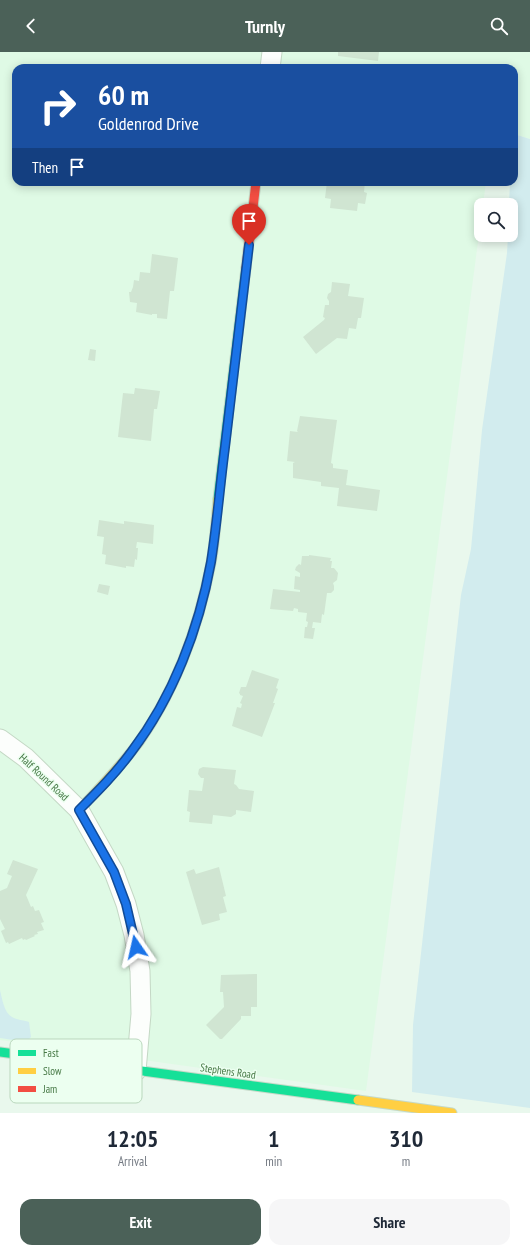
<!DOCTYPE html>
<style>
:root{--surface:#fff;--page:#f6f6f7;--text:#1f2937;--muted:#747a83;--accent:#4b6158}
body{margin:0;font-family:"PT Sans Narrow",sans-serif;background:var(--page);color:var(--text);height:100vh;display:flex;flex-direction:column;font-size:15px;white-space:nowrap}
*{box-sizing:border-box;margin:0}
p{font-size:13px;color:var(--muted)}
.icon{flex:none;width:22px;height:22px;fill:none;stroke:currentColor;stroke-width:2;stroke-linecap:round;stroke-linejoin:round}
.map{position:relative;height:1061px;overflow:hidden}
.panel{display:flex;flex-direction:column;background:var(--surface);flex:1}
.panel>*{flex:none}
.hud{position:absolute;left:12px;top:12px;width:506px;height:122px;border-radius:12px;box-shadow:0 2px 10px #0003;background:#1a4fa0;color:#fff;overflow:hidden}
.controls{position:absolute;left:474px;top:146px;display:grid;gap:8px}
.controls a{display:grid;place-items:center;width:44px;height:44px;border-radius:8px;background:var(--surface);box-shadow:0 2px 10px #0003;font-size:20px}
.pin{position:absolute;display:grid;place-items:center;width:34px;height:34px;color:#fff;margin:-41px -17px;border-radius:50% 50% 50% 0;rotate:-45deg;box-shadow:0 0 4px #0007}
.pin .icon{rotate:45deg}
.me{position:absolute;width:44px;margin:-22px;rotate:349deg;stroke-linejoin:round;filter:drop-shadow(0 0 3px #0008)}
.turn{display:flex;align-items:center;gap:14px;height:84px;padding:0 20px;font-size:18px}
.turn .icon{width:52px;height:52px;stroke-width:2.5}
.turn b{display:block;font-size:28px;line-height:34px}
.then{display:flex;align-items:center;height:38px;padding:0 20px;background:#0003;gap:8px;font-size:15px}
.eta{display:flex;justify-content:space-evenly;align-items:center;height:68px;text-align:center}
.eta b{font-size:24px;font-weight:700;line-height:28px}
.action{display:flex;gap:8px;margin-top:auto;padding:8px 20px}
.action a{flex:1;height:46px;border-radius:12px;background:var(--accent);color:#fff;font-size:16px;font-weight:700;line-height:46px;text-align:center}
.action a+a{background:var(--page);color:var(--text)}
header{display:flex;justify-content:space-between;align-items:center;height:52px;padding:0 20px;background:var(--accent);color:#fff;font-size:18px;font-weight:700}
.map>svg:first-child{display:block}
.residential{fill:#dffae5}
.green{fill:#d2ecee}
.building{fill:#d0e5d2}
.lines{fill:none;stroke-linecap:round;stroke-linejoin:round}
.street-casing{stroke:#c4d8c5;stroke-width:21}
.fast-casing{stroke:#c5d9c7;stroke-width:11}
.slow-casing{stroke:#c5d9c7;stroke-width:11}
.jam-casing{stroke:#c5d9c7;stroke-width:11}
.street{stroke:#fcfefc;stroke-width:19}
.fast{stroke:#16e098;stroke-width:9}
.slow{stroke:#ffcf43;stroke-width:9}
.jam{stroke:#f24e42;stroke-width:9}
.route-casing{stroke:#114b97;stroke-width:10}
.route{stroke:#1a73e8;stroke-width:7}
.labels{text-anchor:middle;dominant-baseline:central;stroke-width:3;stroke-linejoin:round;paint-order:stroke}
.street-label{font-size:11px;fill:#477946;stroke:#ecfff0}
.key{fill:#ecfff0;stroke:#bad7bd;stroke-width:1}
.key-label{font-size:11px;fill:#477946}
</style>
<header><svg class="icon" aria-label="back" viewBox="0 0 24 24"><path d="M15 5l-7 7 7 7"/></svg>Turnly<svg class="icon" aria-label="search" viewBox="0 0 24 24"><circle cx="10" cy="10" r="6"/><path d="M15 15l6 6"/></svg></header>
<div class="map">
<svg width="530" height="1061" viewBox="0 0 530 1061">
<rect width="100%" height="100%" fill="#e9f8ed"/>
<path class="residential" d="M 0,0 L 530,0 L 530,87 L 514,82 L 514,16 L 16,16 L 16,130 L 486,130 L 483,153 L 481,153 L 481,167 L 366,1039 L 0,988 Z"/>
<g class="green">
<path d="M 514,82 L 530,87 L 530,1056 L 412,1040 L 413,973 L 461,543 L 471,497 L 482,378 L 507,201 L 508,183 L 511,183 L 511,153 L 509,153 L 510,130 L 514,130 Z"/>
<path d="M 0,938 C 2,946 4,961 12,965 C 17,968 23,968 29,970 L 31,985 L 26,990 L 0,986 Z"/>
</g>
<g class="building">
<path d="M 338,0 L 379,0 L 378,9 L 338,4 Z"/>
<path d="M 327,130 L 365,130 L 364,140 L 367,141 L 365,152 L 358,151 L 357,159 L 330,156 L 331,147 L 325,146 Z"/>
<path d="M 152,202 L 178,206 L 174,239 L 170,239 L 167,267 L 157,266 L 157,262 L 152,262 L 152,263 L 136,260 L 137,251 L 130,250 L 129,240 L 131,240 L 133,235 L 134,228 L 139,229 L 140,220 L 150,221 Z"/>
<path d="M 332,230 L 350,232 L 348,244 L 364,246 L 361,266 L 358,266 L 356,277 L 349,276 L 347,287 L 337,286 L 316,302 L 303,285 L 324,268 L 325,266 L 323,265 L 325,253 L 329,253 L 329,249 L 327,246 L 328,242 L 331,240 Z"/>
<path d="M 90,297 L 96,298 L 95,309 L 88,308 Z"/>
<path d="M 135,336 L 160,339 L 157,357 L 154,357 L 151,389 L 118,385 L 123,341 L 134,342 Z"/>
<path d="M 300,364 L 337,368 L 331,411 L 333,412 L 333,416 L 348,418 L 346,433 L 380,438 L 377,459 L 337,454 L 339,436 L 321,434 L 321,430 L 293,426 L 293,411 L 295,410 L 287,409 L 290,379 L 298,380 L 297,379 Z"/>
<path d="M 99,468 L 124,472 L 124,469 L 154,473 L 153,492 L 137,490 L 136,496 L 138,496 L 137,508 L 135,507 L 134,515 L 126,514 L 126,516 L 105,512 L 106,503 L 102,502 L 104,485 L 97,484 Z"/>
<path d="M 309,503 L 331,506 L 330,509 L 332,509 L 331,516 L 334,516 L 338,521 L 337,528 L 333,531 L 334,534 L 334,538 L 331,541 L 327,541 L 324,563 L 322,562 L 321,571 L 313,570 L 312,576 L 315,576 L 313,587 L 304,586 L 305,575 L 307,575 L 308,570 L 306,569 L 307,561 L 298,560 L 298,557 L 294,556 L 293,559 L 270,557 L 273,537 L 300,540 L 300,538 L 294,537 L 295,524 L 300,525 L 300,521 L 295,518 L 296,515 L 299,512 L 301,513 L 302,504 L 309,504 Z"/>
<path d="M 99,532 L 110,534 L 108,543 L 97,540 Z"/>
<path d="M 252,618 L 279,627 L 276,636 L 278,637 L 273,651 L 275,651 L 262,685 L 232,674 L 237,655 L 241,656 L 242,652 L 240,651 L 243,644 L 240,643 L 240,642 L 239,641 L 241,635 L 246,635 Z"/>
<path d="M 203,715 L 236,718 L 234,732 L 236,733 L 239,737 L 254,739 L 251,760 L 236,758 L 236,762 L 231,765 L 213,763 L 212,772 L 189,770 L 190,760 L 187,759 L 189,738 L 202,739 L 204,726 L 201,726 L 198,722 L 199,717 Z"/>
<path d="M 13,808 L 38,817 L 26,843 L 31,855 L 33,854 L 35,859 L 39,858 L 44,870 L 41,871 L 44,878 L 37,880 L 38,882 L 34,883 L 35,884 L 26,888 L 25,887 L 23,888 L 22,886 L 9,892 L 8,890 L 6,891 L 1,879 L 5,877 L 0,867 L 0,839 L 7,836 L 12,824 L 7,822 Z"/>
<path d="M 219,815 L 226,844 L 223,845 L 227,860 L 219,862 L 220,868 L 202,873 L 186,820 L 194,817 L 196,822 Z"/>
<path d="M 257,922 L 257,955 L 251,955 L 251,964 L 241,964 L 241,967 L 222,987 L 220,987 L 206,973 L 224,955 L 223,940 L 220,940 L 221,923 Z"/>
</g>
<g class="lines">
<g class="street-casing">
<g id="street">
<path d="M 270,16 L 272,0"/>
<path d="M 0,687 L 26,706 L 79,758 L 114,820 L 126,852 L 134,883 L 140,919 L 141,962 L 136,1019"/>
</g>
</g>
<g class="fast-casing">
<g id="fast">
<path d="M 218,447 L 246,216"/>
<path d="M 0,1000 L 358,1048"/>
</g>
</g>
<g class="slow-casing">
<g id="slow">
<path d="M 79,758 C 100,736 121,714 139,690 C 176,637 199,573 211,511 C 215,490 216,468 218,447"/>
<path d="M 358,1048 L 452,1061"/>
</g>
</g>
<g class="jam-casing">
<path id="jam" d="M 246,216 L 256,130"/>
</g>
<use href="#street" class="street"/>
<use href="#fast" class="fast"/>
<use href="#slow" class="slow"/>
<use href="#jam" class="jam"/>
</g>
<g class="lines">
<g class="route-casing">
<path id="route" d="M 136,895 L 126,852 L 114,820 L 79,758 C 98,739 116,721 132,699 C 173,645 199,577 211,510 C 217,472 220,433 225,395 C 233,328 241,260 249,193"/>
</g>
<use href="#route" class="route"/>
</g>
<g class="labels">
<g class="street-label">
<text transform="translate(44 725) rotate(43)">Half Round Road</text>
<text transform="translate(228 1019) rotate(8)">Stephens Road</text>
</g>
</g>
<rect x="10" y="987" width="132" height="64" rx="6" class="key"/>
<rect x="18" y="998" width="18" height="6" fill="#16e098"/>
<rect x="18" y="1016" width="18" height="6" fill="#ffcf43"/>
<rect x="18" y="1034" width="18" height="6" fill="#f24e42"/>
<g class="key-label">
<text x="43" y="1005">Fast</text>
<text x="43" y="1023">Slow</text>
<text x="43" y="1041">Jam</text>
</g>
</svg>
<div class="controls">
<a><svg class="icon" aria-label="search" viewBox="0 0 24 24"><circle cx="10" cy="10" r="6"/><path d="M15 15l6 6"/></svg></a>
</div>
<div class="pin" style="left:249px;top:193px;background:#d93025"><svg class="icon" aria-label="arrive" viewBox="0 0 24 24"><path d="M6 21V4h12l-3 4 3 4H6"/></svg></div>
<svg class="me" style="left:136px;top:895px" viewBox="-20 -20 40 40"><path d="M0-17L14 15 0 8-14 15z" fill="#1a73e8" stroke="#fff" stroke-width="4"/></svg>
<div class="hud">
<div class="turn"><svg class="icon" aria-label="right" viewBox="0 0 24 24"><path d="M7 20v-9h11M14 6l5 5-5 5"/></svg><div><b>60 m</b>Goldenrod Drive</div></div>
<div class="then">Then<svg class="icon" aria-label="arrive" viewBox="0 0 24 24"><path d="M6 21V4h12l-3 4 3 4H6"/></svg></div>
</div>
</div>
<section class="panel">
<div class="eta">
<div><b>12:05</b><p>Arrival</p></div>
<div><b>1</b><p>min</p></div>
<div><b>310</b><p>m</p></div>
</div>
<div class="action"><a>Exit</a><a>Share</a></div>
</section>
